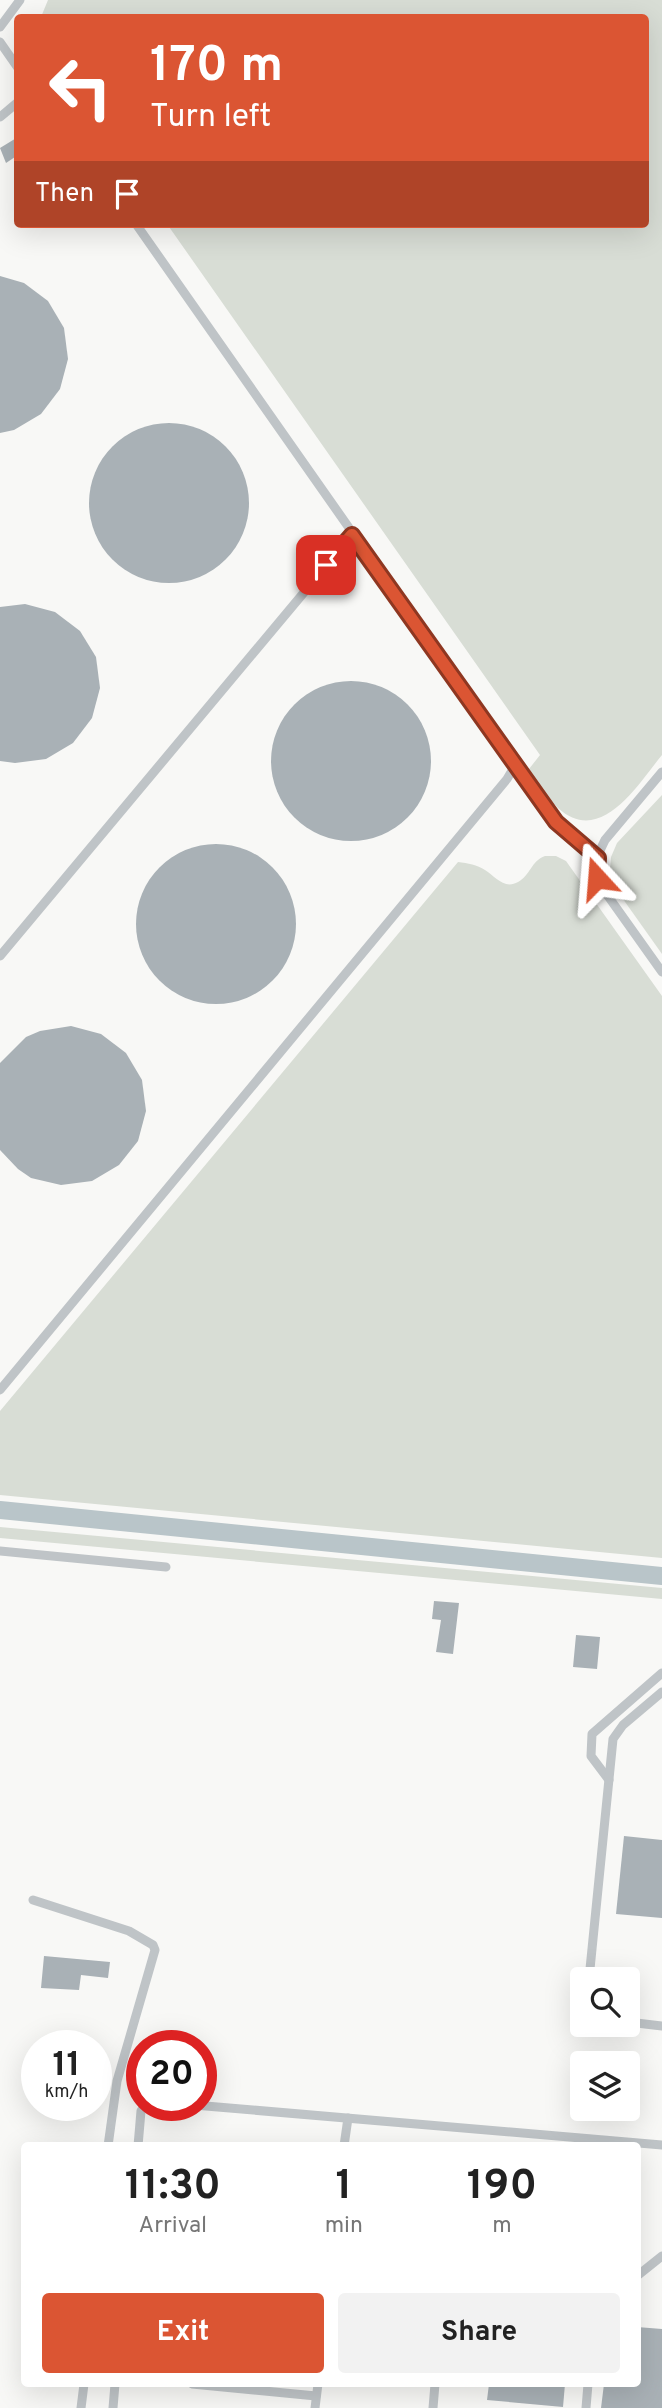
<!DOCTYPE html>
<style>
:root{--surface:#fff;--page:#f2f2f2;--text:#222;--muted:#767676;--accent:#db5533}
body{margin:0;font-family:Overpass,sans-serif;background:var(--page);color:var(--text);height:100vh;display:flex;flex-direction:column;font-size:26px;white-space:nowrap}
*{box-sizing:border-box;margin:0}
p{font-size:23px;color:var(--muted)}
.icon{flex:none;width:38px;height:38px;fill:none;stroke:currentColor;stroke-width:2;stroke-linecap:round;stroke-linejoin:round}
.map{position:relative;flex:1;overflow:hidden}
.details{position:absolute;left:21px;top:2142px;width:620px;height:245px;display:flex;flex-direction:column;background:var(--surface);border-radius:7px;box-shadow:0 7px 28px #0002}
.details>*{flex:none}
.hud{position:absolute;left:14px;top:14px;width:635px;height:214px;border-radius:7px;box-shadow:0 7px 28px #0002;background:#db5533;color:#fff;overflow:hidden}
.controls{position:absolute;left:570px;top:1967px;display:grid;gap:14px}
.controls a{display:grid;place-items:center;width:70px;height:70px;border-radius:7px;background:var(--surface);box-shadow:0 7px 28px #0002;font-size:35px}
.speed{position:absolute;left:21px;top:2030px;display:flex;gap:14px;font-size:35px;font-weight:700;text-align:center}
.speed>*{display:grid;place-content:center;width:91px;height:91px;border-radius:50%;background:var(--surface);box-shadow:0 7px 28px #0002;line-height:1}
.speed small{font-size:18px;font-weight:400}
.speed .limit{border:10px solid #d22;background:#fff;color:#111}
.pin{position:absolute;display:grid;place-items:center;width:60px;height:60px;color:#fff;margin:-30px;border-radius:14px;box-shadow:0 4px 10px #0006}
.me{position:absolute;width:77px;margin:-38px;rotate:341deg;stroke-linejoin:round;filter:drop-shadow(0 0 5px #0008)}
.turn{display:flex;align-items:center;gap:24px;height:147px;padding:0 21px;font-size:32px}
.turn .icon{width:91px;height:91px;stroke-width:2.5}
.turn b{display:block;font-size:49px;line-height:60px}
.then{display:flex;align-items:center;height:66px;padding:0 21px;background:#0003;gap:14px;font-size:26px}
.eta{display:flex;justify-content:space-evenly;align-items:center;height:119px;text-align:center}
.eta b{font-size:42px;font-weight:700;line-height:49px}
.button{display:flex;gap:14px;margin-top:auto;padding:14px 21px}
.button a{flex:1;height:80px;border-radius:7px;background:var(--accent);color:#fff;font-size:28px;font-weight:700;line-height:80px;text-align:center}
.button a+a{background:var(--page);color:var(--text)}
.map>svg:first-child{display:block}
.green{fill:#d8ddd5}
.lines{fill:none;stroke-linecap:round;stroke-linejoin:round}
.canal{stroke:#b9c5c9;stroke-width:18}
.building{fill:#a9b1b6}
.lane{stroke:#bfc4c7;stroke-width:9}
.route-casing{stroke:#8e3721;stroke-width:18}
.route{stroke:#db5533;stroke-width:12}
</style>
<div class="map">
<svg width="662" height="2408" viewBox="0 0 662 2408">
<rect width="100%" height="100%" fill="#f8f8f6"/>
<g class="green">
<path d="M 48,0 L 662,0 L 662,755 C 638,784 601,847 558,808 C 547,797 538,782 529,769 L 540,755 L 167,224 L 646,224 L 646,18 L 41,17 Z"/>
<path d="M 662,795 L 662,954 L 613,885 L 610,871 L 611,857 L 617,843 Z"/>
<path d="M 545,856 L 556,856 L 566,861 L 662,996 L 662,1558 L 0,1495 L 0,1411 L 458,862 C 468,863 477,865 485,870 C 495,876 504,890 518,882 C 530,876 531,861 545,856 Z"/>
<path d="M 0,1527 L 662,1588 L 662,1599 L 0,1538 Z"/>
</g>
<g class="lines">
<path class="canal" d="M 0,1510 L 662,1576"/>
</g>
<g class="building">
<path d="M 18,137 L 18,155 L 6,163 L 0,148 Z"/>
<path d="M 0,276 L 24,283 L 48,301 L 64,328 L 68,359 L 60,389 L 41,414 L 14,430 L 0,433 Z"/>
<circle cx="169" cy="503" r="80"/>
<path d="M 25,604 L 55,612 L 80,631 L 96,657 L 100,688 L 92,718 L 73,743 L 46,759 L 15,763 L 0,761 L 0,607 Z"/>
<circle cx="351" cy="761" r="80"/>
<circle cx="216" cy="924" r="80"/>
<path d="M 71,1026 L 101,1034 L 126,1053 L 142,1080 L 146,1111 L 138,1141 L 119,1165 L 92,1181 L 61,1185 L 31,1178 L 18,1169 L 0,1150 L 0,1063 L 26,1037 L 40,1031 Z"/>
<path d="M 434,1601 L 459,1603 L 453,1654 L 436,1652 L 441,1620 L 432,1619 Z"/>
<path d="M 576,1635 L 600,1637 L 597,1669 L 573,1667 Z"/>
<path d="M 624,1836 L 662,1840 L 662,1918 L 616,1914 Z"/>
<path d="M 44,1956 L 110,1962 L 108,1978 L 81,1975 L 79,1990 L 41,1988 Z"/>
<path d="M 637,2327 L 662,2329 L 662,2408 L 601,2408 L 604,2384 L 637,2384 Z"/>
<path d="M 489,2384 L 565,2384 L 563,2407 L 487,2400 Z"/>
</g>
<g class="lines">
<g class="lane">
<path d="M 0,27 L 20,0"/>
<path d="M 0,42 L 18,68"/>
<path d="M 0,117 L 18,102"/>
<path d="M 136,224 L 556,823 L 598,858"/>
<path d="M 662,772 L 605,840 C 598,853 594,868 598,882 L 662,972"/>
<path d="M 0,956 L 352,535"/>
<path d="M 0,1390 L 507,779 L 516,764"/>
<path d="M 0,1551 L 166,1567"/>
<path d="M 609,1780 L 591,1756 L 592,1734 L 662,1673"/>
<path d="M 33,1900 L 129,1931 L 153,1945 L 155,1950 L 117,2081 L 108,2146"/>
<path d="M 589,1979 L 613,1739 L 623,1725 L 662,1692"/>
<path d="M 628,2022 L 662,2026"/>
<path d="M 194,2105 L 662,2145"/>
<path d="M 138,2146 L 141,2111 L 146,2105"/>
<path d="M 344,2146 L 348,2118"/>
<path d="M 637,2276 L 662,2256"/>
<path d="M 192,2384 L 316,2396"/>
<path d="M 81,2408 L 84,2384"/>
<path d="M 113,2408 L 115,2384"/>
<path d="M 315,2408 L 318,2384"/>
<path d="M 433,2408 L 435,2384"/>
<path d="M 586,2408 L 588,2384"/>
</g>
</g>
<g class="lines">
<g class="route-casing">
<path id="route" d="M 326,565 L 352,535 L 556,822 L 598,858 L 597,878"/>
</g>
<use href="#route" class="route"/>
</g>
</svg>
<div class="controls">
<a><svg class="icon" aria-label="search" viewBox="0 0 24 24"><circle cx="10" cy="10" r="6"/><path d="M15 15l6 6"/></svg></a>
<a><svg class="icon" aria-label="layers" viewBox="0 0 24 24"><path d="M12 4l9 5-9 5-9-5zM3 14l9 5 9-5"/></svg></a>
</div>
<div class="speed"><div>11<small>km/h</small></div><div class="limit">20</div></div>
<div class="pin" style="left:326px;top:565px;background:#d93025"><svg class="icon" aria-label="arrive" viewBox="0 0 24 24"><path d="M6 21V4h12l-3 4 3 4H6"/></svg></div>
<svg class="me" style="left:597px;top:878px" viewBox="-20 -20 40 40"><path d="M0-17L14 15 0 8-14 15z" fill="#db5533" stroke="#fff" stroke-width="4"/></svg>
<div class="hud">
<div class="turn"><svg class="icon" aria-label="left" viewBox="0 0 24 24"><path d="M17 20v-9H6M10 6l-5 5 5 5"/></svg><div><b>170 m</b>Turn left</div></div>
<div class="then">Then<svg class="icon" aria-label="arrive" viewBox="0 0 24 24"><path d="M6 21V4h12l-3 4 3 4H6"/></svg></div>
</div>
<section class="details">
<div class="eta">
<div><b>11:30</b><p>Arrival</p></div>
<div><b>1</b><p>min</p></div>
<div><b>190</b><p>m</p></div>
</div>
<div class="button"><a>Exit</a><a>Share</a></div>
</section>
</div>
